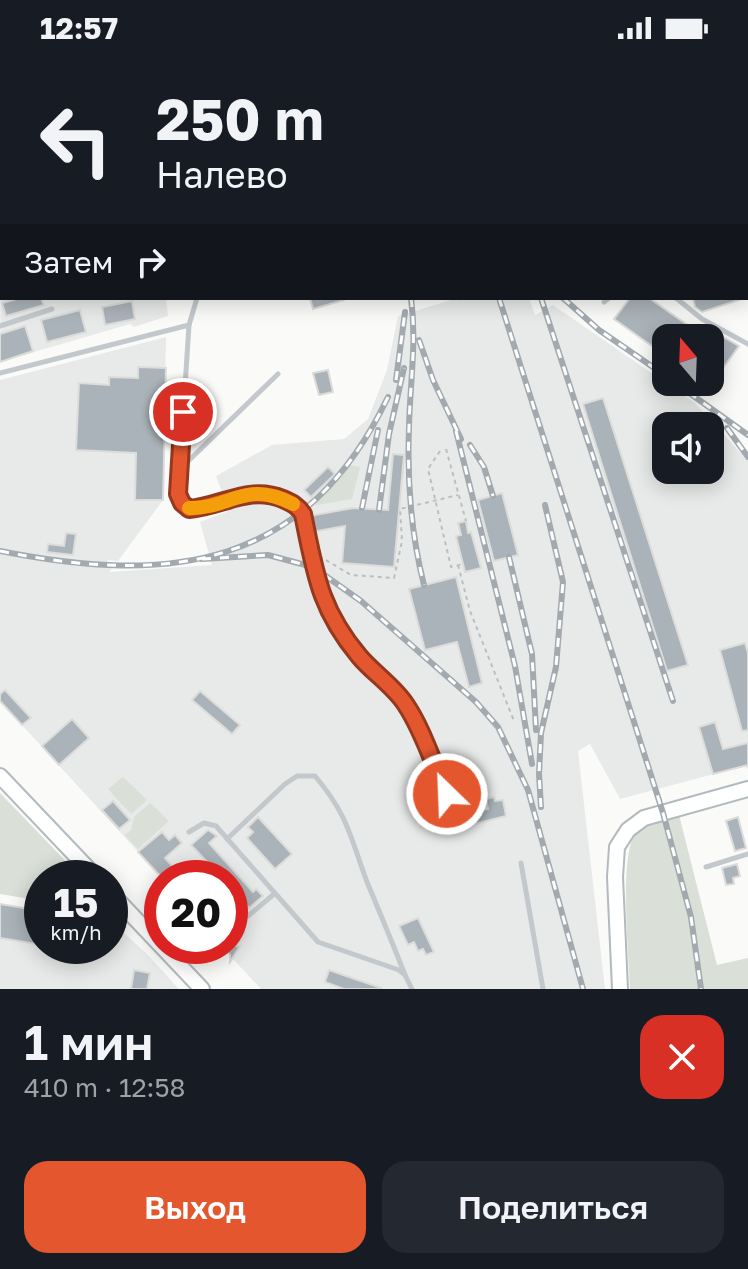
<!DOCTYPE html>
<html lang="ru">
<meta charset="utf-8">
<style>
:root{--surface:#171b24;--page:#242831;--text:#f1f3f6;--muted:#9ea1a6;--accent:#e4572e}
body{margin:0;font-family:"Golos Text",sans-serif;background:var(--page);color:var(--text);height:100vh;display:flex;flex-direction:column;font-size:30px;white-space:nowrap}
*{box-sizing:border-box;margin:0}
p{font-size:26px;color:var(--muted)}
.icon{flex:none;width:44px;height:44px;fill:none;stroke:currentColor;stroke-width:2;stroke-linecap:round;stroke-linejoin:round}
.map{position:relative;height:933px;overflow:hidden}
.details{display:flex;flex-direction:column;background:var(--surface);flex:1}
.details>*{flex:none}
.banner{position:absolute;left:0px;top:0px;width:748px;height:244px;box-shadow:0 4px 20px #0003;background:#171b24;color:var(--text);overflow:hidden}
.needle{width:52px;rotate:341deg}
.controls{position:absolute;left:652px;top:268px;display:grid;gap:16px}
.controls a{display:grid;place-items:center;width:72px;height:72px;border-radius:16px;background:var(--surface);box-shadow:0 4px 20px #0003;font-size:40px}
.speed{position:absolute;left:24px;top:804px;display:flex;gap:16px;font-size:40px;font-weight:700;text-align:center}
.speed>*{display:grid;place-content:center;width:104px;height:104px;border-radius:50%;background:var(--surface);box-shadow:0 4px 20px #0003;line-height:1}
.speed small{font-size:20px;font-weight:400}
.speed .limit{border:12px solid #d22;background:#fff;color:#111}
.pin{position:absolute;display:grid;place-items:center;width:68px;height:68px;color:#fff;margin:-34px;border:4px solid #fff;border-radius:50%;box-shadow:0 2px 8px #0007}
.me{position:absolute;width:88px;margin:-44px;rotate:336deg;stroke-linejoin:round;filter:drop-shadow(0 0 6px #0008)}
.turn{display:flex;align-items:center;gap:28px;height:168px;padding:0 24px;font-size:36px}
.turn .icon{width:104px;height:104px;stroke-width:2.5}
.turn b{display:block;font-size:56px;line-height:68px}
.then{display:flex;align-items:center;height:76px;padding:0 24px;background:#0003;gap:16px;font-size:30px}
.round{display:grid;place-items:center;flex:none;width:84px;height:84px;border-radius:24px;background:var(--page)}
.summary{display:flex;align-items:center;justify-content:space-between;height:136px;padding:0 24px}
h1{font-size:48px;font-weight:600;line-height:60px}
.button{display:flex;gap:16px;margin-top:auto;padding:16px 24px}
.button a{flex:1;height:92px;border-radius:24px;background:var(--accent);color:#fff;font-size:32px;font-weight:600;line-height:92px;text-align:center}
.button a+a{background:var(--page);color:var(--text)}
.status{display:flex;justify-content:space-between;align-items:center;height:56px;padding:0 40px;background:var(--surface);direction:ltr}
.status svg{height:22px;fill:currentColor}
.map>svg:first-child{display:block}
.built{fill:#e8e9e9;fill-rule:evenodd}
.green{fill:#dadfd7}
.building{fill:#aab3b9;stroke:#dcdcda;stroke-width:2}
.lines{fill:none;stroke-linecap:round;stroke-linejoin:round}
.secondary-casing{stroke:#b3babf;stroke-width:18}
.path{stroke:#bbbfc2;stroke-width:2;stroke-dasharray:4 4;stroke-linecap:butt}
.lane{stroke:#c3c8cc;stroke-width:5}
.street{stroke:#c3c8cc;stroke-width:10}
.secondary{stroke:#fff;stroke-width:14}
.rail-casing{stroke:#a2aab0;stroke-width:6}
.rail{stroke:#fff;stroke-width:3;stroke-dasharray:9;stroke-linecap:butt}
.route-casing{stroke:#94391e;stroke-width:20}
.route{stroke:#e4572e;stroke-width:14}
.slow{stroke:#f59e0b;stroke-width:14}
</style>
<div class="status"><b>12:57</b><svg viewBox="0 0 49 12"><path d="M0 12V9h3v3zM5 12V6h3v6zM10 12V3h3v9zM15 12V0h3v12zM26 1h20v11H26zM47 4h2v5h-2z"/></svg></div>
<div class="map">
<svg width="748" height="933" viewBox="0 0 748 933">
<rect width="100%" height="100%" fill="#fafaf8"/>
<g class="built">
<path d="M 2,92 L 2,242 L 166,242 L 168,260 L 134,271 L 130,268 L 0,306 Z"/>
<path d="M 456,242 L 529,242 L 535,259 L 553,249 L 695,347 L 748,405 L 748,713 L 744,710 L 729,714 L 620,743 L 590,688 L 578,695 L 605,933 L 261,933 L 221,890 L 230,890 L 230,822 L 162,822 L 0,645 L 0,324 L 166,281 L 163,444 L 118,505 L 108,504 L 107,511 L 112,512 L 110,516 L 212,509 L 200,466 L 229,455 L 216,420 L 272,389 L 344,383 L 368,363 L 387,314 L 398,260 L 455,243 L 457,246 ZM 666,370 L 710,370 L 710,414 L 666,414 Z"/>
<path d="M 0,848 L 42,855 L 42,890 L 110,890 L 110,867 L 113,867 L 147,898 L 179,933 L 0,933 Z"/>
</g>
<g class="green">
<path d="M 349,409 L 360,411 L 352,443 L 316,449 L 315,444 Z"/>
<path d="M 123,721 L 147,744 L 131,758 L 108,733 Z"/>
<path d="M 0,737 L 82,822 L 42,822 L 42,845 L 0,838 Z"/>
<path d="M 150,747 L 169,765 L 138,793 L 125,779 L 131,774 L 134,761 Z"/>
<path d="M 679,759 L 717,909 L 748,902 L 748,933 L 630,933 C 630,904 617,791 638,775 C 648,767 667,764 679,759 Z"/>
</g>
<g class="building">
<path d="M 20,242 L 41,242 L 44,249 L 6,260 L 2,247 Z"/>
<path d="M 310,242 L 344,242 L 344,244 L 313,253 Z"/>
<path d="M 630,242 L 649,242 L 706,282 L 666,282 L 666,300 L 614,263 Z"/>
<path d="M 693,242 L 739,242 L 739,244 L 702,256 L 695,251 Z"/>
<path d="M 132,245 L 135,263 L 105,269 L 102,251 Z"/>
<path d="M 80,254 L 86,276 L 47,286 L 41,264 Z"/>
<path d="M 25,270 L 33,295 L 0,306 L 0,278 Z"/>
<path d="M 714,276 L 739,290 L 710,330 L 710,280 Z"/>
<path d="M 138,311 L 166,312 L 163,444 L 135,444 L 136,397 L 76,394 L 79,327 L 109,329 L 109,321 L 138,322 Z"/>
<path d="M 328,314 L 333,336 L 319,339 L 313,317 Z"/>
<path d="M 603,342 L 688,609 L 667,615 L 583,348 Z"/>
<path d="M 393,398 L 404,399 L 394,511 L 342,507 L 345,470 L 312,476 L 309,460 L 353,452 L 388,454 Z"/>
<path d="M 328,411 L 335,418 L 311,441 L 304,434 Z"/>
<path d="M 502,437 L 518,499 L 494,505 L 478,444 Z"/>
<path d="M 466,465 L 468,477 L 471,476 L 481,512 L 465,516 L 456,480 L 461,479 L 458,467 Z"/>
<path d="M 66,477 L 76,478 L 73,499 L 47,496 L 48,488 L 64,490 Z"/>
<path d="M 456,521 L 482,627 L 469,631 L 457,586 L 425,594 L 409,533 Z"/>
<path d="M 745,587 L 748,597 L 748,674 L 742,675 L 720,594 Z"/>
<path d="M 5,634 L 31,662 L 22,669 L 0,645 L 0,638 Z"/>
<path d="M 200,635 L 240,669 L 232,678 L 192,644 Z"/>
<path d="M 72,663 L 89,682 L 59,709 L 42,690 Z"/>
<path d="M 715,666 L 723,693 L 748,687 L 748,709 L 713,718 L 699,671 Z"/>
<path d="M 494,741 L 495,745 L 503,744 L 506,760 L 463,771 L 461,758 L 488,753 L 486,743 Z"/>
<path d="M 113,745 L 130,764 L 119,773 L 102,754 Z"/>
<path d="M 258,761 L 292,798 L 275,813 L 247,782 L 253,776 L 248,771 Z"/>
<path d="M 738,761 L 746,792 L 735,795 L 726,765 Z"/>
<path d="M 208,774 L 217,780 L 209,787 L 253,836 L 256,833 L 263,840 L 249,852 L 230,831 L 230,822 L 222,822 L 217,817 L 208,822 L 202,816 L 210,809 L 191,789 Z"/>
<path d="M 162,776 L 169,784 L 175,779 L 182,787 L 165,802 L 183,822 L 162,822 L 138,796 Z"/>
<path d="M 737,808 L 740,820 L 733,822 L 734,828 L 726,829 L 722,812 Z"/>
<path d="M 0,848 L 42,855 L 42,889 L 0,882 Z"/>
<path d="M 418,862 L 434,896 L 426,899 L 423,893 L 418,895 L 414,886 L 408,889 L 399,870 Z"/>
<path d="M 235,866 L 244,876 L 237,890 L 240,890 L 230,906 L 230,899 L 221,890 L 230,890 L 230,870 Z"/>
<path d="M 134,914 L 150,917 L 147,933 L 131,933 Z"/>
<path d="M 329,914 L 381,932 L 381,933 L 344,933 L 325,926 Z"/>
</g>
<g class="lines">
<g class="secondary-casing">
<g id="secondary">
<path d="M 0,720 L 97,822"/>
<path d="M 110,836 L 202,933"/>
<path d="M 620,933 L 615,821 L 617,791 L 628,774 L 644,762 L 748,733"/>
</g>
</g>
<g class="path">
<path d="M 446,393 L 466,465"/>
<path d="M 440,395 L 428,413 L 451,511 L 463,508"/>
<path d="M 319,500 L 351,519 L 394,522 L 402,485 L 400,453 L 458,439"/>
<path d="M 458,509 L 470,555 L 514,665"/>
</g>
<g class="lane">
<path d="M 9,0 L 9,2"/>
<path d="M 103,0 L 104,2"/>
<path d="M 673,0 L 674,2"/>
<path d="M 238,2 L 238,0"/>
<path d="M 0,73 L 2,72"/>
<path d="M 746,186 L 748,186"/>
<path d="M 676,242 L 702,263 L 748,288"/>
<path d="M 604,246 L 609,242"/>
<path d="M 189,269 L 197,242"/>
<path d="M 0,270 L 52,253"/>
<path d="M 0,317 L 189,269 L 178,438 L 182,447 L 189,453 C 223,449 249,429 283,443 C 292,447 298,450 303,458 C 315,516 319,553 359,600 C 373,617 394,630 406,649 C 424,676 432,709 447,738"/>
<path d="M 180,413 L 278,318"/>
<path d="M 189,776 L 204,767 L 216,770 L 318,886 L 399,914 L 405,919 L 412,933"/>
<path d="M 227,783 L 285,728 L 297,720 L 315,720 C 348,759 350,780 367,826 C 380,857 393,888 405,919"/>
<path d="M 521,807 L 543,933"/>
<path d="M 706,811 L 748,798"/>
<path d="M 230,840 L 248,860 L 274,838"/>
</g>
<g class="street">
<path d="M 500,0 L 501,2"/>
<path d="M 746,14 L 748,13"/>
<path d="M 0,225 L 0,230"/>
</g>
<use href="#secondary" class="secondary"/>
<g class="rail-casing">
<g id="rail">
<path d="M 348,0 L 349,2"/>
<path d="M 423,0 L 424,2"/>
<path d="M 411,242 C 417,288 410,325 409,371 C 407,424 411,478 424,529"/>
<path d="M 499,242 L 663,757 L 691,861 L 701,933"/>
<path d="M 541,242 L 673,645"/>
<path d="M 563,242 L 599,274 L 666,320"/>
<path d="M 419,284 L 433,324 L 461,383"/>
<path d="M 396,324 L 405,256"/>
<path d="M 674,326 L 748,379"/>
<path d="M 727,372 L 748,401"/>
<path d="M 456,375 L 515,610 L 532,708"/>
<path d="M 470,389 L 484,411 L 493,440"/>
<path d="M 362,452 L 378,374"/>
<path d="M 379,454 L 389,378 L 404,312"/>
<path d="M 0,495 C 171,529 306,513 388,341"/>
<path d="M 509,501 L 532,598 L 536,674"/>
<path d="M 202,503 L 268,499 L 313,511 L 361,545 L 476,646 L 498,671 L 528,734 L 583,933"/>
<path d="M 541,751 L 539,718 L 541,677 L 556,611 L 563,526 L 545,449"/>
</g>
</g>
<use href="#rail" class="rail"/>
</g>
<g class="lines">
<g class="route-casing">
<path id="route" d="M 183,356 L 178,438 L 182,447 L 189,453 C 223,450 249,429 283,443 C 292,447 298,450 303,458 C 315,516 319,552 359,600 C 373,617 394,630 406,649 C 424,676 433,709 447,738"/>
</g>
<use href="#route" class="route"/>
<path class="slow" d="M 189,452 C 232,453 244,423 293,448"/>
</g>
</svg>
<div class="controls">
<a><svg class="needle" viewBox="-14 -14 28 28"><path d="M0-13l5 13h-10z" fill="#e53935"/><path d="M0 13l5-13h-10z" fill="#9ea1a6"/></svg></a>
<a><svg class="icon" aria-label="sound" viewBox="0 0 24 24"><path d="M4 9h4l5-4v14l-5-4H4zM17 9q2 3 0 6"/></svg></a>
</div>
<div class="speed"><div>15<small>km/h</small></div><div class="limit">20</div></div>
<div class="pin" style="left:183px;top:356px;background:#d93025"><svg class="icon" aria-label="arrive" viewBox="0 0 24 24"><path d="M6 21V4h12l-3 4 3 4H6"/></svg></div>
<svg class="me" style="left:447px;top:738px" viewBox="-20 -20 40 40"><circle r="17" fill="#e4572e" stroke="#fff" stroke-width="3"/><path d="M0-11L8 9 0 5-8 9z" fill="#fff"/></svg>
<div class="banner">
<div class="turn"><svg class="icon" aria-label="left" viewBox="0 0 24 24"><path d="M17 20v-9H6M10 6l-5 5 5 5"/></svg><div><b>250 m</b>Налево</div></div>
<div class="then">Затем<svg class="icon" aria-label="right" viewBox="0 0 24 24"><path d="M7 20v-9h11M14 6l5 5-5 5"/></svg></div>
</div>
</div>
<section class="details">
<div class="summary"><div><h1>1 мин</h1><p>410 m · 12:58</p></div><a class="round" style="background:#d93025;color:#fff"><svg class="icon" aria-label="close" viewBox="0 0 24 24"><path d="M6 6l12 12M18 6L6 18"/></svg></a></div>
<div class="button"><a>Выход</a><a>Поделиться</a></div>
</section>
